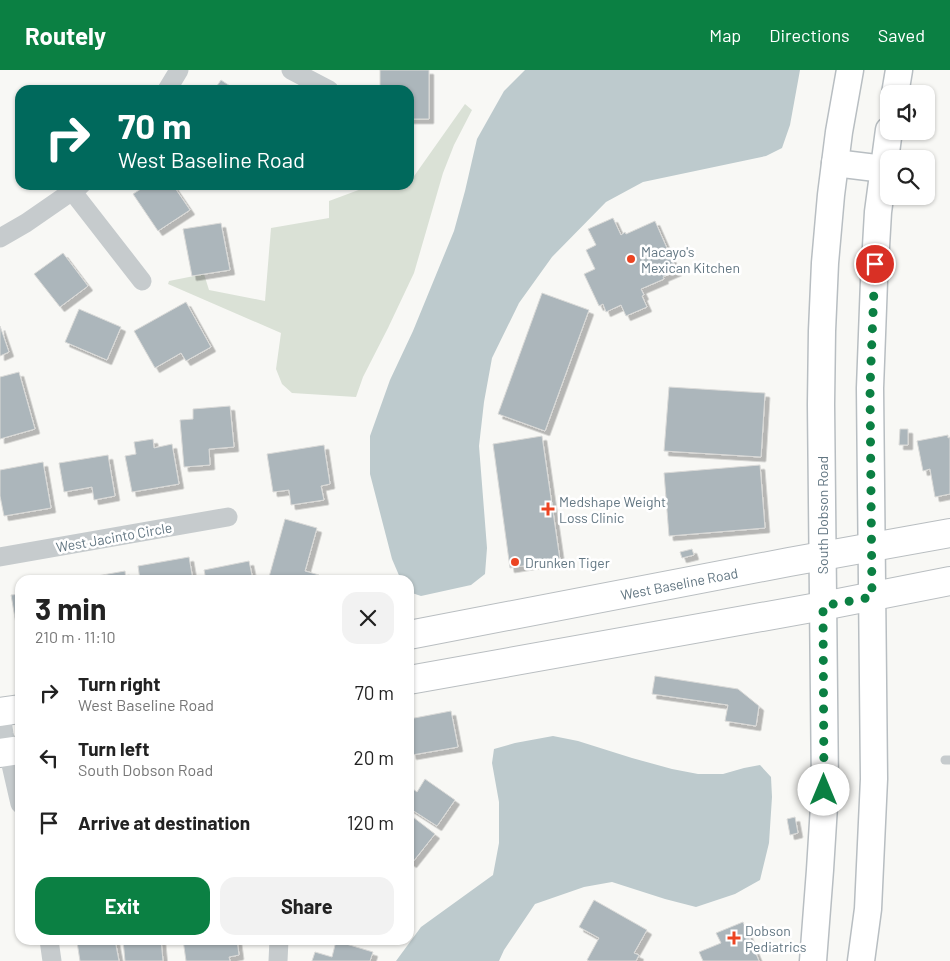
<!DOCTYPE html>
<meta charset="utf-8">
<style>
:root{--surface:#fff;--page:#f2f2f2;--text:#222;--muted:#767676;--accent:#0b8043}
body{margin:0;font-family:Barlow,sans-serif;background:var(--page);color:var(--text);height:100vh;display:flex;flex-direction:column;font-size:19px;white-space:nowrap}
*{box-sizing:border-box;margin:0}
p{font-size:16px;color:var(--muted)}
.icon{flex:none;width:28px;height:28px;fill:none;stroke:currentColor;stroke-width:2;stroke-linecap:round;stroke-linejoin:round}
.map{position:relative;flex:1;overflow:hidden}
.sheet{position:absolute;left:15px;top:505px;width:399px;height:370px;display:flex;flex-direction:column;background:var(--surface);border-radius:15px;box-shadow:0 1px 4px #0004}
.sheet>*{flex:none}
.hud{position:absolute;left:15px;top:15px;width:399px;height:105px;border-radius:15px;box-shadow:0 1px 4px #0004;background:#00695c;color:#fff;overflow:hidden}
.buttons{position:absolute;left:880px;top:15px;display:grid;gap:10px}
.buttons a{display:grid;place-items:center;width:55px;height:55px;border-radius:10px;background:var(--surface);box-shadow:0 1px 4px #0004;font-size:25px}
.pin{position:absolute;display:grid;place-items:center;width:42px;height:42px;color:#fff;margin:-21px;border:2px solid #fff;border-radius:50%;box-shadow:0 1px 5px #0007}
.me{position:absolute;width:55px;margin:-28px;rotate:0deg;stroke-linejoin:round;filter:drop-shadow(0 0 4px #0008)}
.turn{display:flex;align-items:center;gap:18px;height:105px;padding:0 20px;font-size:22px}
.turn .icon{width:65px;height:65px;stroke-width:2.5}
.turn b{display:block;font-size:35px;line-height:42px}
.round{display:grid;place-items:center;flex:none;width:52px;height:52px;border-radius:15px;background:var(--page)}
.overview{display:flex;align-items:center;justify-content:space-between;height:85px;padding:0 20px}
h1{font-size:30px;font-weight:700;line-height:38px}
.cta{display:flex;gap:10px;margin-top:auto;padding:10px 20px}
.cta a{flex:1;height:58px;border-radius:15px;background:var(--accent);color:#fff;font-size:20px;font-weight:700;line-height:58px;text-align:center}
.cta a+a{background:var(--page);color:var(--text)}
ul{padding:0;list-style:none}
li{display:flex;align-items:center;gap:15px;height:65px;padding:0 20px}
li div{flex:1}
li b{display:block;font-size:19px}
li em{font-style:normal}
header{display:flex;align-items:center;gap:30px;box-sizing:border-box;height:70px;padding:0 25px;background:var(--accent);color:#fff}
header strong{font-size:24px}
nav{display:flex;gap:28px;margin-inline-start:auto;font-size:18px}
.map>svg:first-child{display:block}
.green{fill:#dae1d6}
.water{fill:#bdcacd}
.building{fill:#acb6bb;stroke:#dadad8;filter:url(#shadow)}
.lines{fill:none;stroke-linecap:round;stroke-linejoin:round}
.secondary-casing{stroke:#b8bec2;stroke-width:29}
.primary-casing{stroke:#b9bec1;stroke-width:30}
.lane{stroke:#c6cbcd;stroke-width:9}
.street{stroke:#c6cbcd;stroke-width:19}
.secondary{stroke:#fff;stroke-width:26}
.primary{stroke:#fff;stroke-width:28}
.route{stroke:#0b8043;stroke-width:9;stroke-dasharray:0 16.2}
.poi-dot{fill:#ec4422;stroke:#fff;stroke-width:2}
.labels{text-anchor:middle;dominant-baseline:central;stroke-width:5;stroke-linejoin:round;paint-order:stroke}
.poi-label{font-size:14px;fill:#627682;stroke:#fff;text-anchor:start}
.street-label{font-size:14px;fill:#627682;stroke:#fff}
</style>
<header>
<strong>Routely</strong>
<nav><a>Map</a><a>Directions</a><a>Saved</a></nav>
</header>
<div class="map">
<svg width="950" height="891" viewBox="0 0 950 891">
<defs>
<filter id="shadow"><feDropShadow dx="4.5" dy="4.5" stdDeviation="0" flood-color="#0004"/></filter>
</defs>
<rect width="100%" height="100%" fill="#f8f8f5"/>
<path class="green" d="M 465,34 L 472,40 L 454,75 L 443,103 L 414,203 L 388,258 L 363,307 L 356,327 L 292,323 L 282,314 L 276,299 L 281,263 L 168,214 L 169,211 L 204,204 L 209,220 L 265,231 L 271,158 L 329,148 L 329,131 L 372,115 L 409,115 L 409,107 L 412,109 Z"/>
<g class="water">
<path d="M 525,0 L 800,0 L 790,55 L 782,78 L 766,86 L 643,112 L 606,132 L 552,187 L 519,233 L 492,288 L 484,332 L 479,376 L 487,478 L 485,504 L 471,515 L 421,526 L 409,522 L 409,510 L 401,510 L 392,489 L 370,404 L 370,366 L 390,310 L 413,261 L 454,161 L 465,121 L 477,69 L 504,21 Z"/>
<path d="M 553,666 L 578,671 L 632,688 L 672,699 L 698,704 L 723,704 L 744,698 L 760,695 L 771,707 L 772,727 L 769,773 L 760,810 L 735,824 L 696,837 L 665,829 L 612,812 L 584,817 L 535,834 L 504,880 L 499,891 L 396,891 L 421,857 L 493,805 L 499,773 L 499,732 L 492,693 L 494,679 L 515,673 Z"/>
</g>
<g class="building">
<path d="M 380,0 L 429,0 L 429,49 L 409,49 L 409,20 L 380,20 Z"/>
<path d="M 221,10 L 236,20 L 214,20 Z"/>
<path d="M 147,115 L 173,115 L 190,140 L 158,161 L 133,124 Z"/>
<path d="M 613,148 L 621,165 L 625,162 L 626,164 L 655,151 L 677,201 L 663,207 L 664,209 L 641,219 L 644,225 L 642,226 L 647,237 L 626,246 L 621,235 L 606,242 L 603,234 L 599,236 L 584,204 L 595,199 L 586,180 L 596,175 L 588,159 Z"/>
<path d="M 221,153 L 230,200 L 192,206 L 183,159 Z"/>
<path d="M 63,183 L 88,216 L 60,237 L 34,204 Z"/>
<path d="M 542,223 L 589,240 L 545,361 L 498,344 Z"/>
<path d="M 186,232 L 211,277 L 186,291 L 181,283 L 155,298 L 134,261 Z"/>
<path d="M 79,239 L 121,257 L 107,290 L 65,272 Z"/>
<path d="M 0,256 L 9,282 L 0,286 Z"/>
<path d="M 19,302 L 35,359 L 0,369 L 0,307 Z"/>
<path d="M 669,317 L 765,323 L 761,387 L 664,381 Z"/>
<path d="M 230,336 L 234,377 L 209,379 L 210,395 L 184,397 L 180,350 L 193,349 L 193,339 Z"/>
<path d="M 900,359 L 908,359 L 908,375 L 899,375 Z"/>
<path d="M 948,365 L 948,368 L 950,367 L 950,424 L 935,427 L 930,399 L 923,401 L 917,371 Z"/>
<path d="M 542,366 L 560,490 L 510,498 L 493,374 Z"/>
<path d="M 153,369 L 154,378 L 172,374 L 179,414 L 132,422 L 125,386 L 136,384 L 134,372 Z"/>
<path d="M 324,375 L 330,414 L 321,416 L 324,430 L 291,435 L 289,420 L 273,422 L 267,384 Z"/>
<path d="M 108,385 L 115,426 L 94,430 L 92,417 L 64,422 L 59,393 Z"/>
<path d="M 43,392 L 51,438 L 4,446 L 0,426 L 0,400 Z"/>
<path d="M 760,395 L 765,458 L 669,466 L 664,403 Z"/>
<path d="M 285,449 L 317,458 L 305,501 L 319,505 L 317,510 L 280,510 L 269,507 Z"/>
<path d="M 692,479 L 694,485 L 682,488 L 680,482 Z"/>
<path d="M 189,487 L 193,510 L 140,510 L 138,496 Z"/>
<path d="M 249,491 L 253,510 L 206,510 L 204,500 Z"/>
<path d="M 125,501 L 126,510 L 80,510 L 80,509 Z"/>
<path d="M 20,524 L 20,559 L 17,560 L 11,525 Z"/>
<path d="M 655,606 L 738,619 L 759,636 L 756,656 L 725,651 L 728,635 L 652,624 Z"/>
<path d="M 451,641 L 458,677 L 412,685 L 409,668 L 409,649 Z"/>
<path d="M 425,709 L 455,730 L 437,756 L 409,738 L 409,716 L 417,722 Z"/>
<path d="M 409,744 L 435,764 L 412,793 L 409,791 Z"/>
<path d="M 795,747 L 798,763 L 790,765 L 787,749 Z"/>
<path d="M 594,830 L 647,860 L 634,883 L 639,885 L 636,891 L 589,891 L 587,890 L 599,868 L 579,857 Z"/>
<path d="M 743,852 L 759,891 L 703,891 L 699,882 L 721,873 L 716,863 Z"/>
<path d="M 91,870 L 115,870 L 119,891 L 80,891 L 77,872 Z"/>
<path d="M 123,870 L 161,870 L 163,891 L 125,891 Z"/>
<path d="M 183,870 L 237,870 L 239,885 L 229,887 L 230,891 L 186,891 Z"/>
<path d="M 336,871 L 373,882 L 370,891 L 312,891 L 315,882 L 332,887 Z"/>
</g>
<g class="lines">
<g class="secondary-casing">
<g id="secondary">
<path d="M 895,24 L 899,0"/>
<path d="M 835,93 L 884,99"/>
<path d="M 813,891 L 820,800 L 825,720 L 821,334 L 822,261 L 825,193 L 831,125 L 839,62 L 850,0"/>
<path d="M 861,891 L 868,839 L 874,709 L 870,318 L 874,211 L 878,142 L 889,60"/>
</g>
</g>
<g class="primary-casing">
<g id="primary">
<path id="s1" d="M 409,565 L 789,492 L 950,463"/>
<path d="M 409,610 L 823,536 L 950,511"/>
<path d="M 0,642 L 20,639"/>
<path d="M 0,683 L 20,680"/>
</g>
</g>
<path class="lane" d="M 945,690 L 950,690"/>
<g class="street">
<path d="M 291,0 L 329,20"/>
<path d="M 167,20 L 179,0"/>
<path d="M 72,121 L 142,211"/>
<path d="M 0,168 L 26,153 L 81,115"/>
<path d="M 0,487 L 228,447"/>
<path d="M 0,638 L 4,664 L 20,734"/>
<path d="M 49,870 L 52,891"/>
<path d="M 278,891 L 279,870"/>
</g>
<use href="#secondary" class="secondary"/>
<use href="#primary" class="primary"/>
</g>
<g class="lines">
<path class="route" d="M 824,720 L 823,536 L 872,527 L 870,318 L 875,194"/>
</g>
<g class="poi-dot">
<circle cx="631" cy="189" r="5"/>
<path d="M545.5 431.5h5v5h5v5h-5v5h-5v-5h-5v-5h5z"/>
<circle cx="515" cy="492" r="5"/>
<path d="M731.5 860.5h5v5h5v5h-5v5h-5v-5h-5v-5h5z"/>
</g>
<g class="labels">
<g class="poi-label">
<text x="641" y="181">Macayo's<tspan x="641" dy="16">Mexican Kitchen</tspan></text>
<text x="559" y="431">Medshape Weight<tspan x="559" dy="16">Loss Clinic</tspan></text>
<text x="525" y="492">Drunken Tiger</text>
<text x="745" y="860">Dobson<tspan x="745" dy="16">Pediatrics</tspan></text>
</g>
<g class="street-label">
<text transform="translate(822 445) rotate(-90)">South Dobson Road</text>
<text transform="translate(114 467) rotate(-10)">West Jacinto Circle</text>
<text stroke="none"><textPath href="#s1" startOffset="275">West Baseline Road</textPath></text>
</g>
</g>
</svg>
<div class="buttons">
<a><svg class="icon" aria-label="sound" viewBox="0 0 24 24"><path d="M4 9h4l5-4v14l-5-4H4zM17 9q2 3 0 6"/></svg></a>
<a><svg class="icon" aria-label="search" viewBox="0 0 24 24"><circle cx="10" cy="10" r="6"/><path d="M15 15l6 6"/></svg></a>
</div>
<div class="pin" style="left:875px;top:194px;background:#d93025"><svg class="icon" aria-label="arrive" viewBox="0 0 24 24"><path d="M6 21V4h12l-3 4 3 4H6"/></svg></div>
<svg class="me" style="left:824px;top:720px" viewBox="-20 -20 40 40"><circle r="19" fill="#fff"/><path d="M0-13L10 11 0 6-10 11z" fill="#0b8043"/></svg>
<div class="hud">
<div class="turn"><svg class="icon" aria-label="right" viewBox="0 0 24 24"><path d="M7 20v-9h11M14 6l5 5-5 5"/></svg><div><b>70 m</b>West Baseline Road</div></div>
</div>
<section class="sheet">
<div class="overview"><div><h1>3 min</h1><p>210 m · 11:10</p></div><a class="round"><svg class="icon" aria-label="close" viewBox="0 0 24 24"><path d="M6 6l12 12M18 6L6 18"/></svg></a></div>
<ul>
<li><svg class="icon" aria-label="right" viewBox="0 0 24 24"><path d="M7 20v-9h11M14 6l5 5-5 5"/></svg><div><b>Turn right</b><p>West Baseline Road</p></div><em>70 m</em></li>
<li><svg class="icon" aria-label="left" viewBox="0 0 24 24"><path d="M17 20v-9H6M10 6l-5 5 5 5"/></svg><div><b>Turn left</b><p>South Dobson Road</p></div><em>20 m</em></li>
<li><svg class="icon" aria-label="arrive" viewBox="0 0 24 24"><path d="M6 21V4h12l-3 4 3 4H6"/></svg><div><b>Arrive at destination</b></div><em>120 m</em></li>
</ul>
<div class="cta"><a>Exit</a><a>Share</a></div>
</section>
</div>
